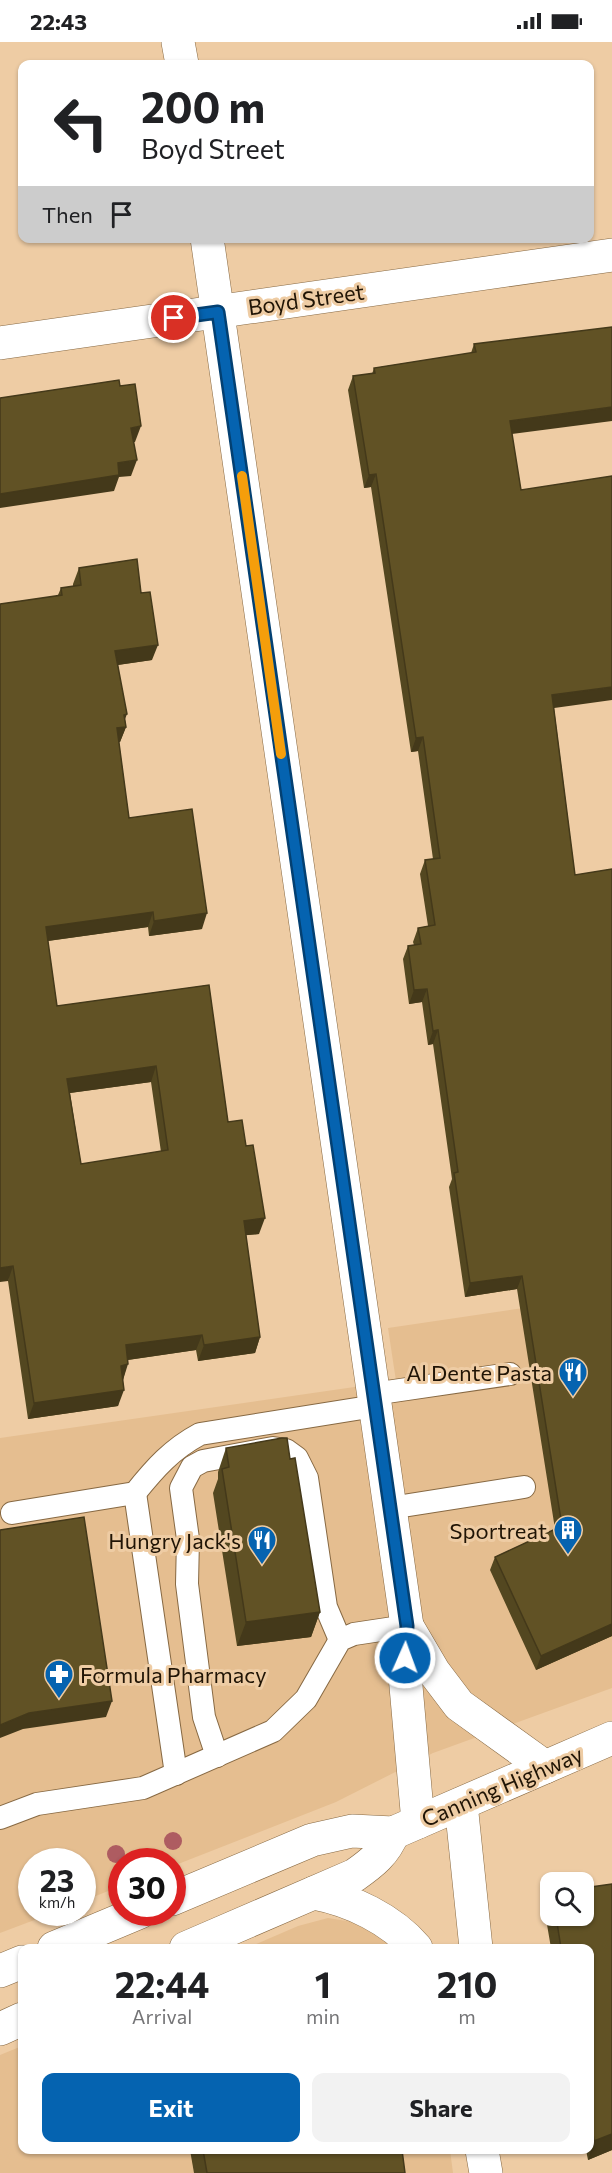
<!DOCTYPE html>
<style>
:root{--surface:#fff;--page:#f2f2f2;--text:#202124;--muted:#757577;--accent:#0563b0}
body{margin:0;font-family:Commissioner,sans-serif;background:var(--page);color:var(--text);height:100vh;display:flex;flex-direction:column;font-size:22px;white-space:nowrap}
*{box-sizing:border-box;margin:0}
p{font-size:20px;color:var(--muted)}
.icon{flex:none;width:33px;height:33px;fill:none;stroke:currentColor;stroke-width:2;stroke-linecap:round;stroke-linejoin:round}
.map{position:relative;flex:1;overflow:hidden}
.details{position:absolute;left:18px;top:1902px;width:576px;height:210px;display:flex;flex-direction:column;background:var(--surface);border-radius:12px;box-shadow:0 2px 4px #0004}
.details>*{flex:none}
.hud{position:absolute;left:18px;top:18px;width:576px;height:183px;border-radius:12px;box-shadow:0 2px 4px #0004;background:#fff;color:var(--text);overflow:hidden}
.buttons{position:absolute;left:540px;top:1830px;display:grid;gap:12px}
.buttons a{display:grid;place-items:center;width:54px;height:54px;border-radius:12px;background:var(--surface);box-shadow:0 2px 4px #0004;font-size:30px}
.speed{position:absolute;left:18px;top:1806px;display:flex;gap:12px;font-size:30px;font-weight:700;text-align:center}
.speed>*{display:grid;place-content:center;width:78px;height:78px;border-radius:50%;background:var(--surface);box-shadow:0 2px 4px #0004;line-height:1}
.speed small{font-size:15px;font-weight:400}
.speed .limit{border:9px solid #d22;background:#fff;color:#111}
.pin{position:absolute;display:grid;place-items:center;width:51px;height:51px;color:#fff;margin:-26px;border:3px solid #fff;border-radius:50%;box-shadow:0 2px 6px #0007}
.me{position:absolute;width:66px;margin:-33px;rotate:2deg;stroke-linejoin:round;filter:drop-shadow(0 0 4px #0008)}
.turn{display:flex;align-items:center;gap:21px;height:126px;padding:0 24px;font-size:27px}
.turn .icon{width:78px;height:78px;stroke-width:2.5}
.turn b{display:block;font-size:42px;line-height:51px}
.then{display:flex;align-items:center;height:57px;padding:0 24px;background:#0003;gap:12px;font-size:22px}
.eta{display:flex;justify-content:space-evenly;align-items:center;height:102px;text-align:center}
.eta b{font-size:36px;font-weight:700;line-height:42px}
.cta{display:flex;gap:12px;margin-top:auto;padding:12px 24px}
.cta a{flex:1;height:69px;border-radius:12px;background:var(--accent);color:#fff;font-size:24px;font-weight:700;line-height:69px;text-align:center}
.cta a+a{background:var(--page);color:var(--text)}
.status{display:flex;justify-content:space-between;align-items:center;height:42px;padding:0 30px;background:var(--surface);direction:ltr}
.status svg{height:16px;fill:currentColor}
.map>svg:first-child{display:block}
.built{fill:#e5be90}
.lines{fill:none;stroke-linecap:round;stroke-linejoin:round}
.lane-casing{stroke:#876943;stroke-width:24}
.street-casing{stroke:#876943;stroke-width:34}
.highway-casing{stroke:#876943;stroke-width:34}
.lane{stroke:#fff;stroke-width:22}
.street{stroke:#fff;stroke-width:33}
.highway{stroke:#fff;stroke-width:33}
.tree{fill:#ae5c61}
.wall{fill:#534720;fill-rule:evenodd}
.shaded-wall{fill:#44391a}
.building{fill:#615225;stroke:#44391a;stroke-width:1.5;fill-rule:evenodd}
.route-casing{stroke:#034072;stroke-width:15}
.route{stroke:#0563b0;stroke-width:10}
.slow{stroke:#f59e0b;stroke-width:10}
.labels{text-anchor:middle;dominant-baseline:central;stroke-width:6;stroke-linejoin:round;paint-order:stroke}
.street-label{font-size:22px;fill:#201405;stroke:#eecca4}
.poi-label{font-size:22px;fill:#201405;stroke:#eecca4;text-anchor:end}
</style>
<div class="status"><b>22:43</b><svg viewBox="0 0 49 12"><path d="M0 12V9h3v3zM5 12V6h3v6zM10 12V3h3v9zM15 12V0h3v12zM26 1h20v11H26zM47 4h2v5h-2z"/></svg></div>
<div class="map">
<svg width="612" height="2131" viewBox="0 0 612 2131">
<rect width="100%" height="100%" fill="#eecca4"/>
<g class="built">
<path d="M 612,1253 L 612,1646 L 433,1711 L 336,1760 L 173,1824 L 172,1820 L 122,1820 L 121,1844 L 83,1859 L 82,1820 L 32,1820 L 32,1870 L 53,1871 L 0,1891 L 0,1396 L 396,1339 L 388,1286 Z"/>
<path d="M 328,1876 L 359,1881 L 395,1906 L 247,1906 L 298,1884 Z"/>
<path d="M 22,2004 L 22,2108 L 450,2108 L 453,2131 L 0,2131 L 0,2013 Z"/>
</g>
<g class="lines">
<g class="lane-casing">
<g id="lane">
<path d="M 373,1352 L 510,1332"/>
<path d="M 135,1451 L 176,1732"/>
<path d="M 390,1466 L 524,1445"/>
<path d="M 12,1471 L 135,1451 C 155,1426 172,1407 200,1392 L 375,1364"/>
<path d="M 217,1714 L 204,1675 L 187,1542 L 188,1497 L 181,1446 L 192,1425 L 203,1419 L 273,1406 L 286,1408 L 297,1416 L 307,1436 L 326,1565 L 340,1598"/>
<path d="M 0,1776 L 37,1762 L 143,1746 L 273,1689 L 306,1657 L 340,1598 L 354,1592 L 407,1584"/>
</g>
</g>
<g class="street-casing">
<g id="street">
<path d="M 178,0 L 182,22"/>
<path d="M 207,196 L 407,1584 L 405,1633 L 418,1780"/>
<path d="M 0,301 L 612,213"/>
<path d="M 407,1584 L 434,1630 L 459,1663 L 545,1725"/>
<path d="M 461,1762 L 476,1906"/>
<path d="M 314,1851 C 351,1858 391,1877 416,1906"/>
<path d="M 482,2108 L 486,2131"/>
</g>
</g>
<g class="highway-casing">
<g id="highway">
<path d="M 172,1857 L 312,1798 L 352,1789 L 393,1791 L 612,1696"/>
<path d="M 54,1906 L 140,1870"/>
<path d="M 186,1906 L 355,1833 C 372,1821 385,1811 393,1791"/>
<path d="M 0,1929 L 22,1920"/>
<path d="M 0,1987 L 22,1977"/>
</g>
</g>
<use href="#lane" class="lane"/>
<use href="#street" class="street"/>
<use href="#highway" class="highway"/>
</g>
<g class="tree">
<circle cx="173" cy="1799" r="9"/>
<circle cx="116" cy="1812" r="9"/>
</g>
<g class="wall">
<path d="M 474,302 L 512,392 L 554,666 L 575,833 L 612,827 L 612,1594 L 536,1628 L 490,1528 L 495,1515 L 555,1487 L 517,1247 L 465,1255 L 449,1145 L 452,1137 L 433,1002 L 428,1003 L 422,960 L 409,962 L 403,917 L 408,904 L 414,903 L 413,900 L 418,886 L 428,884 L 420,832 L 425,818 L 433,817 L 418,709 L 411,710 L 371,445 L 364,446 L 348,348 L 353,334 L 372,332 L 374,326 L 471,311 Z"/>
<path d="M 79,526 L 141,551 L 152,618 L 118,623 L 126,685 L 120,700 L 119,700 L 129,776 L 202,887 L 149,894 L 148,885 L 48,899 L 57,964 L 209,943 L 228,1080 L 259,1192 L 246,1193 L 260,1295 L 255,1311 L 198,1319 L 196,1308 L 128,1318 L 123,1338 L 118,1364 L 28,1377 L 8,1239 L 58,553 L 61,546 L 73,544 L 73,542 ZM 151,1040 L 161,1110 L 81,1122 L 70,1051 Z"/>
<path d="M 226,1406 L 290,1417 L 320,1570 L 311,1595 L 237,1604 L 213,1451 L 218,1437 L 218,1430 Z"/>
<path d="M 612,1842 L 612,2108 L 588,2118 L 586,2108 L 590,2108 L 590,1906 L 551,1906 L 545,1871 L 550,1856 L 550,1874 L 584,1874 L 584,1846 Z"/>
<path d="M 190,2108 L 402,2108 L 405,2131 L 194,2131 Z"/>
</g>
<g class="shaded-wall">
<path d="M 612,365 L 612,379 L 505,393 L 510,379 Z"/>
<path d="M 141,384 L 135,400 L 126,401 L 131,386 Z"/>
<path d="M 137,418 L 131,434 L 119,435 L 114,449 L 0,466 L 0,452 L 118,421 Z"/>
<path d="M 376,432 L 371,445 L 364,446 L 369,433 Z"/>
<path d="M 158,603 L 152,618 L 110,624 L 115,609 Z"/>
<path d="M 612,645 L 612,658 L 547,667 L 552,653 Z"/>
<path d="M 127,672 L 122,685 L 126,685 L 120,700 L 111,702 L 117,686 L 124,673 Z"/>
<path d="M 423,695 L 418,709 L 411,710 L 416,696 Z"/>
<path d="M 153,870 L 148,885 L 40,900 L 46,885 Z"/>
<path d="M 207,871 L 202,887 L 149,894 L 154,879 Z"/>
<path d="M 427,947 L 422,960 L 409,962 L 414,948 Z"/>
<path d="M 438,988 L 433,1002 L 428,1003 L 433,989 Z"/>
<path d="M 156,1024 L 151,1040 L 62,1052 L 67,1037 Z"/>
<path d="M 265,1176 L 259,1192 L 238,1194 L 244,1179 Z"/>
<path d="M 13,1224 L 8,1239 L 0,1240 L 0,1226 Z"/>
<path d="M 522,1234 L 517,1247 L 465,1255 L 470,1241 Z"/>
<path d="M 202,1293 L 196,1308 L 120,1319 L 126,1303 Z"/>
<path d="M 260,1295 L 255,1311 L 198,1319 L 204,1303 Z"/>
<path d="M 128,1322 L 123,1338 L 121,1324 Z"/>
<path d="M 124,1348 L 118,1364 L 28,1377 L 34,1361 Z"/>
<path d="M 320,1570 L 311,1595 L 237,1604 L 246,1580 Z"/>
<path d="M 612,1582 L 612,1594 L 536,1628 L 541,1614 Z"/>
<path d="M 112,1659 L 106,1675 L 23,1687 L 0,1696 L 0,1683 L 29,1671 Z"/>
<path d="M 612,2092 L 612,2108 L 588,2118 L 594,2099 Z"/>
</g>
<g class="building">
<path d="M 612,285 L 612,365 L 510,379 L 521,448 L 612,434 L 612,645 L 552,653 L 575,833 L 612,827 L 612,1582 L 541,1614 L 495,1515 L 562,1484 L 522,1234 L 470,1241 L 454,1131 L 458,1130 L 438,988 L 433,989 L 427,947 L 414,948 L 408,904 L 421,902 L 418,886 L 435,883 L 425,818 L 440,816 L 423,695 L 416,696 L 376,432 L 369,433 L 353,334 L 375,331 L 374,326 L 476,310 L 474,302 Z"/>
<path d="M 119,338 L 120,344 L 135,342 L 141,384 L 131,386 L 137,418 L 118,421 L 119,433 L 0,452 L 0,356 Z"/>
<path d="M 137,517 L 141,551 L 150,550 L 158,603 L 115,609 L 127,672 L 124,673 L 126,685 L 117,686 L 129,776 L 192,767 L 207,871 L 154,879 L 153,870 L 46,885 L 57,964 L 209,943 L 228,1080 L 242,1078 L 246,1104 L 253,1103 L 265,1176 L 244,1179 L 260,1295 L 204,1303 L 202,1293 L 126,1303 L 128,1322 L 121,1324 L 124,1348 L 34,1361 L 13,1224 L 0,1226 L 0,562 L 62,553 L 61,546 L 81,543 L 79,526 ZM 156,1024 L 168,1108 L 81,1122 L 67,1037 Z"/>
<path d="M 282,1396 L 287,1396 L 290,1417 L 295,1416 L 320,1570 L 246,1580 L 222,1427 L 229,1425 L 226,1406 Z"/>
<path d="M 84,1475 L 112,1659 L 29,1671 L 0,1683 L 0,1488 Z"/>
<path d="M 612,1842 L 612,2092 L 594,2099 L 590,2071 L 590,1906 L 561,1906 L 556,1874 L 584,1874 L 584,1846 Z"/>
<path d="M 203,2108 L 402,2108 L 405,2131 L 207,2131 Z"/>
</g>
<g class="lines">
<g class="route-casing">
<path id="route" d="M 174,276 L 218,270 L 407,1584 L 405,1616"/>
</g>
<use href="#route" class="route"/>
<path class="slow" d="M 242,434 L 281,712"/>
</g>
<defs>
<g id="restaurant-pin" transform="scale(1.5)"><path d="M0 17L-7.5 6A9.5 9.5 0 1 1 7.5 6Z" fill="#0563b0" stroke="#eecca4"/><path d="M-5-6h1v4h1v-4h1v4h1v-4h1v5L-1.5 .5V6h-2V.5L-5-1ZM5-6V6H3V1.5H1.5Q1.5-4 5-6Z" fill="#fff"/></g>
<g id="building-pin" transform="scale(1.5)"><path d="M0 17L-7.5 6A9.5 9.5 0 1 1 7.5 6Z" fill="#0563b0" stroke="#eecca4"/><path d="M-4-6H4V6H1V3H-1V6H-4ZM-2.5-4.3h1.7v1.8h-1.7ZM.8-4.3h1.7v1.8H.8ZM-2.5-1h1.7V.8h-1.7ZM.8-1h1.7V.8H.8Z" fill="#fff"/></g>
<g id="pharmacy-pin" transform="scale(1.5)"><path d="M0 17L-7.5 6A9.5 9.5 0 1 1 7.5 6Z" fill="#0563b0" stroke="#eecca4"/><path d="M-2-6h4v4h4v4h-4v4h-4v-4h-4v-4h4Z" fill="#fff"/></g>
</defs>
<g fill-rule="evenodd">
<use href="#restaurant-pin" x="573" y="1330"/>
<use href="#building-pin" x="568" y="1488"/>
<use href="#restaurant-pin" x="262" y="1498"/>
<use href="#pharmacy-pin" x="59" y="1632"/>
</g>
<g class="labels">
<g class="street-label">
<text transform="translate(306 257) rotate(-8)">Boyd Street</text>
<text transform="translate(502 1744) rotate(-23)">Canning Highway</text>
</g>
<g class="poi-label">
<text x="552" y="1330">Al Dente Pasta</text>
<text x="547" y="1488">Sportreat</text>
<text x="241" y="1498">Hungry Jack's</text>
<text x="80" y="1632" text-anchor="start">Formula Pharmacy</text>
</g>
</g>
</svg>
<div class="buttons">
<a><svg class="icon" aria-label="search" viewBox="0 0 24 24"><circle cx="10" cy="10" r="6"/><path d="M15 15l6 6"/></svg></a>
</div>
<div class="speed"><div>23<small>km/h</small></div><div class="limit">30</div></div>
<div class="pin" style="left:174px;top:276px;background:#d93025"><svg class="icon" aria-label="arrive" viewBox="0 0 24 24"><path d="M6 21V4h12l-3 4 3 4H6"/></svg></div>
<svg class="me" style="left:405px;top:1616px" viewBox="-20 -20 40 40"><circle r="17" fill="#0563b0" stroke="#fff" stroke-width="3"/><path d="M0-11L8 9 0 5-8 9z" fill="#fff"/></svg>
<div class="hud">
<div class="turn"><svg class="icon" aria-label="left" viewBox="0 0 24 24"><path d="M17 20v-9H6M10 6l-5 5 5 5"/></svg><div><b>200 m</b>Boyd Street</div></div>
<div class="then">Then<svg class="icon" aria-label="arrive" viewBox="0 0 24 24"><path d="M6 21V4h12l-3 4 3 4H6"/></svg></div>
</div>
<section class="details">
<div class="eta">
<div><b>22:44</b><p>Arrival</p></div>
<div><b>1</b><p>min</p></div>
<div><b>210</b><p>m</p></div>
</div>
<div class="cta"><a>Exit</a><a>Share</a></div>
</section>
</div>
